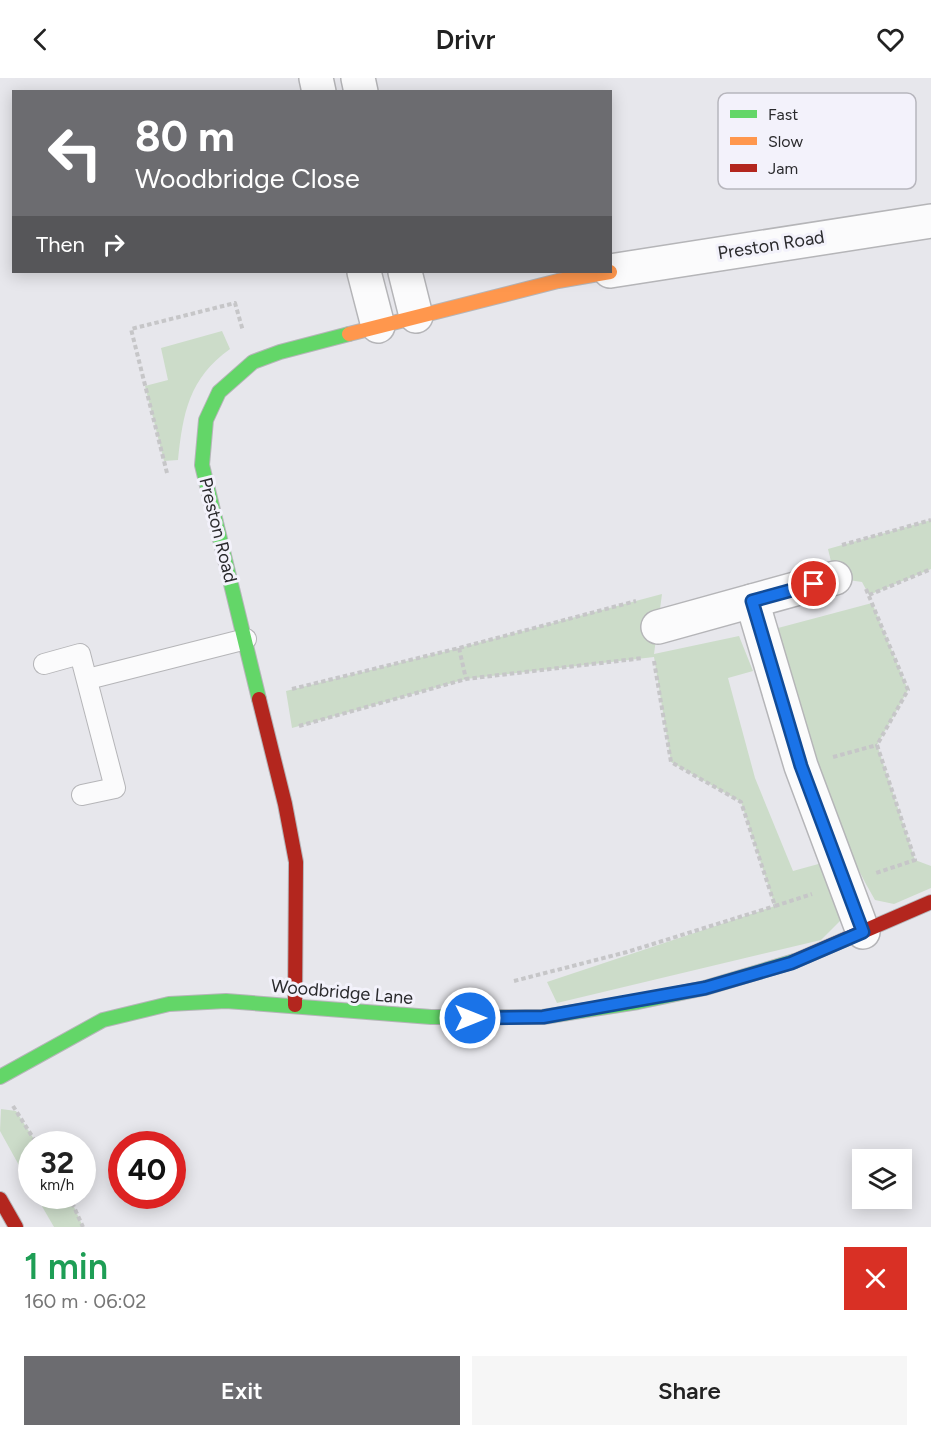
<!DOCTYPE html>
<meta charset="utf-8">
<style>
:root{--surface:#fff;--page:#f6f6f6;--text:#222;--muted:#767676;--accent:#6c6c70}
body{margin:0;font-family:Figtree,sans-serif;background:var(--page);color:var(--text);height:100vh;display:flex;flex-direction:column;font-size:22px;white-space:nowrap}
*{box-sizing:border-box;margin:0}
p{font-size:20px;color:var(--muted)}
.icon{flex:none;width:33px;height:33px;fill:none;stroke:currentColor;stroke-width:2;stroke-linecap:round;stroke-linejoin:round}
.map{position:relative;height:1149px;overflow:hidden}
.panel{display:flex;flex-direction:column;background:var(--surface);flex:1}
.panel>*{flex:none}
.banner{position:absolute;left:12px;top:12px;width:600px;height:183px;border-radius:0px;box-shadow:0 3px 15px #0003;background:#6c6c70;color:#fff;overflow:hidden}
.controls{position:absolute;left:852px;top:1071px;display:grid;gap:12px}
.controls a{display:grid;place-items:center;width:60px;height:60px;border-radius:0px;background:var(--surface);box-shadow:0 3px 15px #0003;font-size:30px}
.speed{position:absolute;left:18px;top:1053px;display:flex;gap:12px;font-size:30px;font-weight:700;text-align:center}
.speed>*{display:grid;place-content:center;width:78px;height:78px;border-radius:50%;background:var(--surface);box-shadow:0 3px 15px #0003;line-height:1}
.speed small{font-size:15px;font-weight:400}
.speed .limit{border:9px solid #d22;background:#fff;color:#111}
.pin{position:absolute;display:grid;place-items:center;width:51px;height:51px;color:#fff;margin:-26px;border:3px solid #fff;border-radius:50%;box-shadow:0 2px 6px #0007}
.me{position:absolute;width:66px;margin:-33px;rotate:90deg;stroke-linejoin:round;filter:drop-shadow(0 0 4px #0008)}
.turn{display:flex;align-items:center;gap:21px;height:126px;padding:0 24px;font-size:27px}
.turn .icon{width:78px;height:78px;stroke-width:2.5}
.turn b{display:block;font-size:42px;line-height:51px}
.then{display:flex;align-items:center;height:57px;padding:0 24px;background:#0003;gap:12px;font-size:22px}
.round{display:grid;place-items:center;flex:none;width:63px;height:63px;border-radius:0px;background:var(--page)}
.headline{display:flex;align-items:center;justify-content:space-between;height:102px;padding:0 24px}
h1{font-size:36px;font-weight:600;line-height:45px;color:#1e9e55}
.primary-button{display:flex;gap:12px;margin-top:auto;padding:12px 24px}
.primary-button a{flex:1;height:69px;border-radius:0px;background:var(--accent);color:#fff;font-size:24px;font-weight:600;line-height:69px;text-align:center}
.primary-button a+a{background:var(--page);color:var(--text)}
header{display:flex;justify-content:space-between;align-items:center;height:78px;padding:0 24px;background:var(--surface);font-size:27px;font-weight:600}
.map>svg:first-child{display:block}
.green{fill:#ccdcc9}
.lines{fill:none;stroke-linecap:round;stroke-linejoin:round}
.lane-casing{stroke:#b5b5b8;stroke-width:22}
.street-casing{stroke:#b5b5b8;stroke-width:36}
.fast-casing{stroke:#b5b5b8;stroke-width:16}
.slow-casing{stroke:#b5b5b8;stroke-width:16}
.jam-casing{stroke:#b5b5b8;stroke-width:16}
.path{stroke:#c6c6c8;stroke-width:4;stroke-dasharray:4.5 3;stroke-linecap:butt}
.lane{stroke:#fbfbfc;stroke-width:20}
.street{stroke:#fbfbfc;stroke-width:33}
.fast{stroke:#63d668;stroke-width:14}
.slow{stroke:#ff974d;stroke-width:14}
.jam{stroke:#b3261e;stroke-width:14}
.route-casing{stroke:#114b97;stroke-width:15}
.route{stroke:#1a73e8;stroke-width:10}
.labels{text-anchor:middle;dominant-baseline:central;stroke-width:6;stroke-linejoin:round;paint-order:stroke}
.street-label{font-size:18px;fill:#2a2a2d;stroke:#f3f2fb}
.key{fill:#f3f2fb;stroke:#b7b6bd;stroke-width:1.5}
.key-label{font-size:16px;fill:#2a2a2d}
</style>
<header><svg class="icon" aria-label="back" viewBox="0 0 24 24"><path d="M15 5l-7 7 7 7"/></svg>Drivr<svg class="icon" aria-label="heart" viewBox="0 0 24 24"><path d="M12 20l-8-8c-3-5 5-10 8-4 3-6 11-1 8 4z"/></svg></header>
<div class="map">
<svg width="931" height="1149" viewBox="0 0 931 1149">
<rect width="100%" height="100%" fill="#e7e7ec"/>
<g class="green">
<path d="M 222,253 L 230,271 C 189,300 183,335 178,382 L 164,383 L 145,308 L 168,302 L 161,270 Z"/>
<path d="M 931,442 L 931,491 L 869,517 L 862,504 L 835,500 L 828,471 Z"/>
<path d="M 662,516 L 654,576 L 739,558 L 753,593 L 728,600 L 755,700 L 793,793 L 822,785 L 841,842 L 821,862 L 557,925 L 547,904 L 775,828 L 741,724 L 671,684 L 654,579 L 466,601 L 292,650 L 286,613 L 459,570 Z"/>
<path d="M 872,525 L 908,612 L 877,667 L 915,782 L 931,788 L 931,810 L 894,826 L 875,822 C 826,738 800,643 778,550 Z"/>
<path d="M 1,1031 L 16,1033 L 37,1066 L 32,1066 L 31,1109 L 0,1053 Z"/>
<path d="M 36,1118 L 69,1118 L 83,1149 L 54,1149 Z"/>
</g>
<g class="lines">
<g class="lane-casing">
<g id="lane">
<path d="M 44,586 L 80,576 L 115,710 L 82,717"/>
<path d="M 88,601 L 246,561"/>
</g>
</g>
<g class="street-casing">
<g id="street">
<path d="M 316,0 L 319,14"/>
<path d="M 358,0 L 361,14"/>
<path d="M 610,193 L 931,143"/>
<path d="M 364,194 L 378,248"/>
<path d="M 405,194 L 416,238"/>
<path d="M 752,523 L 801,688 L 863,854"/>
<path d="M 658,549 L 835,500"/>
</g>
</g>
<g class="fast-casing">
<g id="fast">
<path d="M 259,621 L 202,387 L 206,342 L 219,314 L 253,284 L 280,274 L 349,256"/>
<path d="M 0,999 L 103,942 L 169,926 L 226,923 L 431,939 L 543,939 L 638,924 L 705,910 L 795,883"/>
</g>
</g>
<g class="slow-casing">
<path id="slow" d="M 349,256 L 558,203 L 610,194"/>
</g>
<g class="jam-casing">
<g id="jam">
<path d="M 259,621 L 285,726 L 296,784 L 295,927"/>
<path d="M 795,883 L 931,824"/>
<path d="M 0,1121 L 16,1149"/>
</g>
</g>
<g class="path">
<path d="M 167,395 L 131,251 L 235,225 L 243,253"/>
<path d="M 842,467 L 931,442"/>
<path d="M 866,511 L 908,612 L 877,667 L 915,782 L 876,795"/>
<path d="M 869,517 L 931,491"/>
<path d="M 459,570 L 466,601"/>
<path d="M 654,583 L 671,684 L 741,724 L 775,828 L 812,816"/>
<path d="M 292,611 L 459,570 L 636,523"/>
<path d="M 299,648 L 466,601 L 643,580"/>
<path d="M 833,679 L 877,667"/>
<path d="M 514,903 L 627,874 L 775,828"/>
<path d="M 13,1028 L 37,1066"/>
<path d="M 69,1118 L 83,1149"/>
</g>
<use href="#lane" class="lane"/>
<use href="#street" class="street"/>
<use href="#fast" class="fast"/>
<use href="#slow" class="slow"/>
<use href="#jam" class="jam"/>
</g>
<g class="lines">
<g class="route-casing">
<path id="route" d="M 470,940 L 543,939 L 705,910 L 791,885 L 863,854 L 801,688 L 752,523 L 814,506"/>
</g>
<use href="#route" class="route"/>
</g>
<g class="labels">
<g class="street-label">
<text transform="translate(771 167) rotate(-9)">Preston Road</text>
<text transform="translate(218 452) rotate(76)">Preston Road</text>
<text transform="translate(342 914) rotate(5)">Woodbridge Lane</text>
</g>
</g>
<rect x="718" y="15" width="198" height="96" rx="9" class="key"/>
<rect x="730" y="32" width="27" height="8" fill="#63d668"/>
<rect x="730" y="59" width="27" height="8" fill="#ff974d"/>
<rect x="730" y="86" width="27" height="8" fill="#b3261e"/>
<g class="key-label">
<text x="768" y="42">Fast</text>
<text x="768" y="69">Slow</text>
<text x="768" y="96">Jam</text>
</g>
</svg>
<div class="controls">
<a><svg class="icon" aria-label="layers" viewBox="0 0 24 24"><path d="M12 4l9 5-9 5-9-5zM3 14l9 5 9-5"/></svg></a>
</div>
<div class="speed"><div>32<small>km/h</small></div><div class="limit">40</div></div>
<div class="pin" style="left:814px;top:506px;background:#d93025"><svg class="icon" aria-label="arrive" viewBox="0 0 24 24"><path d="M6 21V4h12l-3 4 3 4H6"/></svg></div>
<svg class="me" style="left:470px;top:940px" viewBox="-20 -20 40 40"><circle r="17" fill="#1a73e8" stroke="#fff" stroke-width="3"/><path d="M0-11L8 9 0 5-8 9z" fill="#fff"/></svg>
<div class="banner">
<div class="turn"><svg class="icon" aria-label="left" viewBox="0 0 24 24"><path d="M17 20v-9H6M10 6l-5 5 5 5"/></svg><div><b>80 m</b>Woodbridge Close</div></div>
<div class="then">Then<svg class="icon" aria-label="right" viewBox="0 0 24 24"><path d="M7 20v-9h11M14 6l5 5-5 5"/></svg></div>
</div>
</div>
<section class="panel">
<div class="headline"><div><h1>1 min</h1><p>160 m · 06:02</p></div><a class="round" style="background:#d93025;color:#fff"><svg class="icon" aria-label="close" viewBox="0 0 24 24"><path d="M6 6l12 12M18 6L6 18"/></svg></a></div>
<div class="primary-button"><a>Exit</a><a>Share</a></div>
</section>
